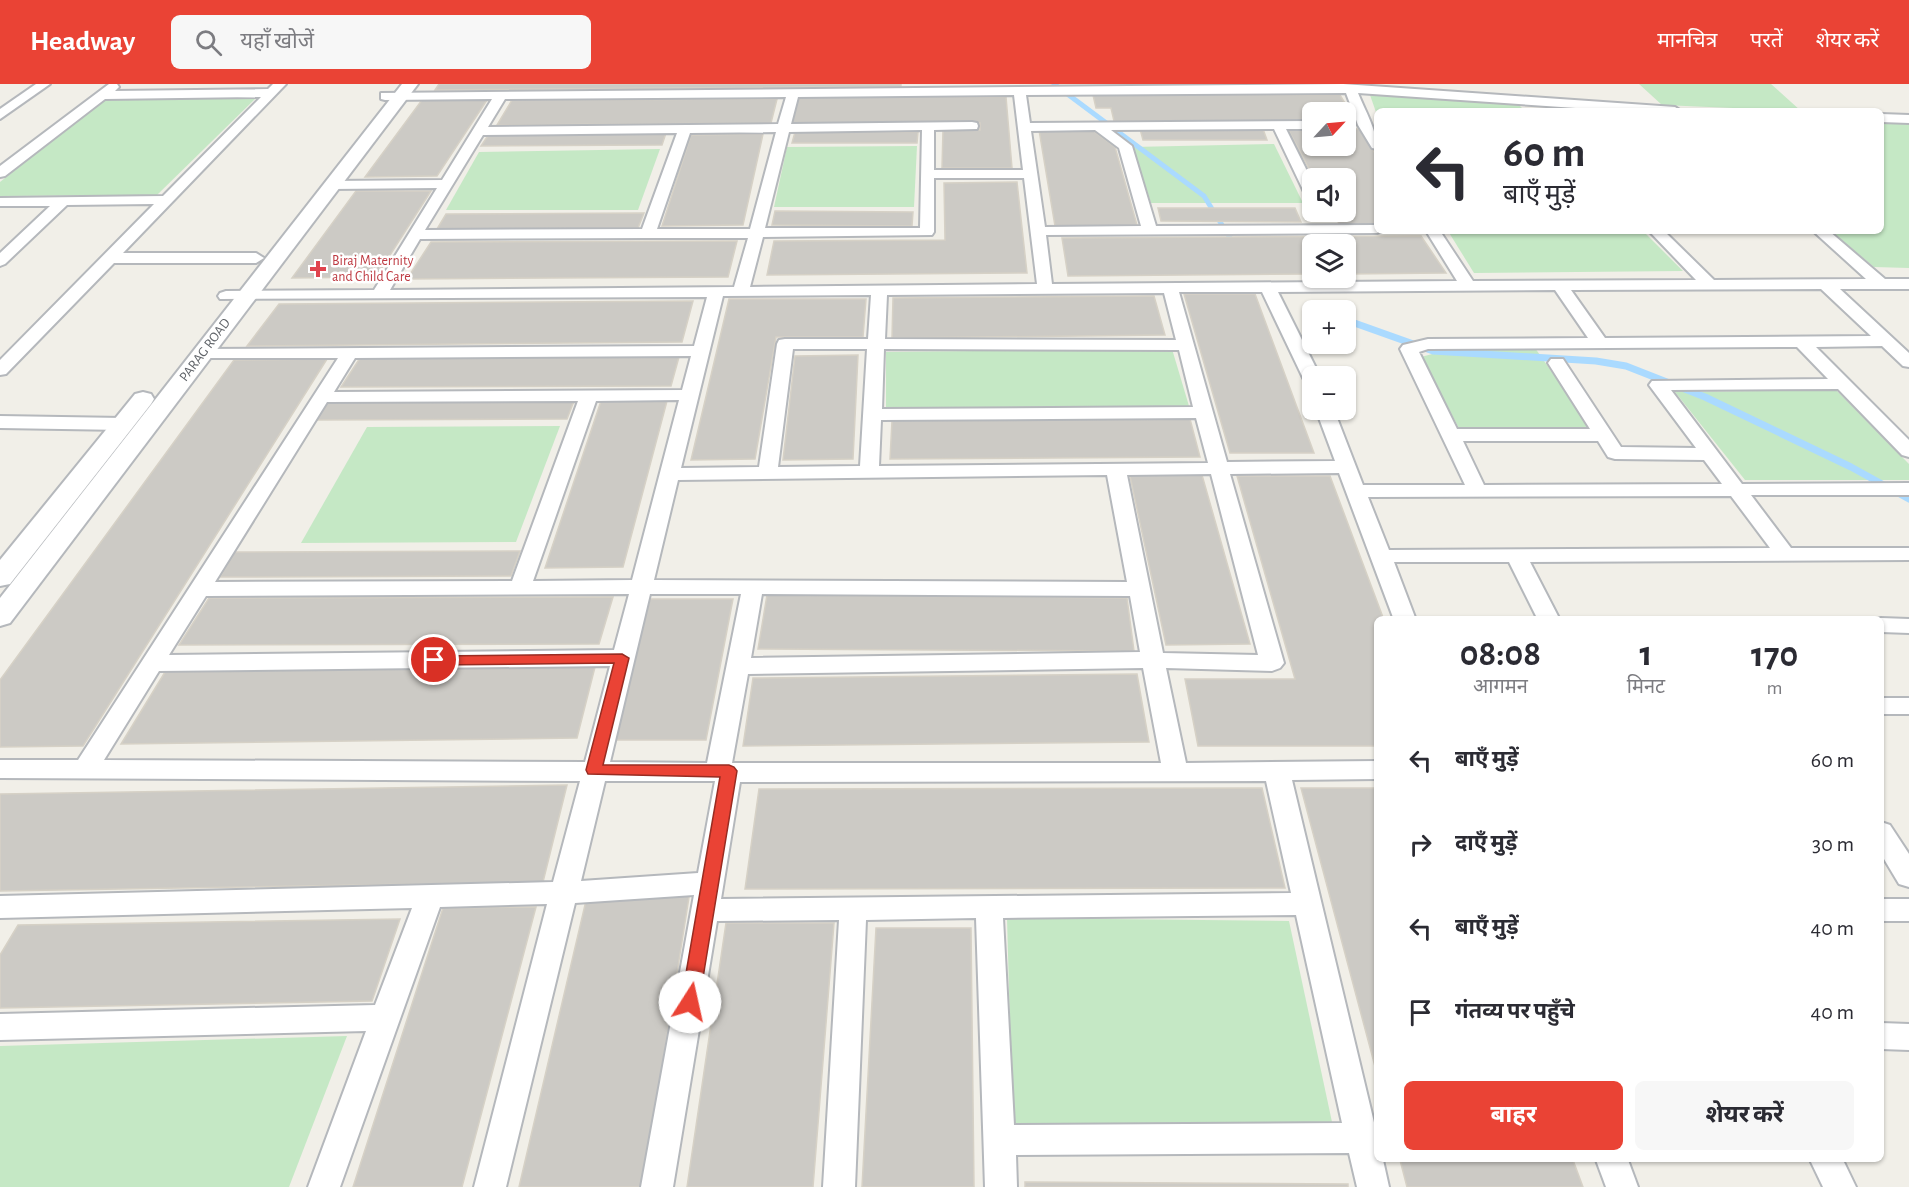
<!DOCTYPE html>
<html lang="hi">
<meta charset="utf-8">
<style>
:root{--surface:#fff;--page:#f7f7f7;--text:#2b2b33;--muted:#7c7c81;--accent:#ea4335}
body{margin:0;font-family:"Alegreya Sans","Noto Sans Devanagari",sans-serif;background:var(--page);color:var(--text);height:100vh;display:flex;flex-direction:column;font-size:22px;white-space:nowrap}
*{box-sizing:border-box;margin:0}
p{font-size:20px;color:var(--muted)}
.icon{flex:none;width:33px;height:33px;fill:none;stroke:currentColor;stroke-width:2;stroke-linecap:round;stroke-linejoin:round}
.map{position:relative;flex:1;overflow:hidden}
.panel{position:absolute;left:1374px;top:532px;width:510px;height:546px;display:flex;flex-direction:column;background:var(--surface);border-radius:9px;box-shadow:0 2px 4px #0004}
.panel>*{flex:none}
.guide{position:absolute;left:1374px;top:24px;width:510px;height:126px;border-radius:9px;box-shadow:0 2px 4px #0004;background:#fff;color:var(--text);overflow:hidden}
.needle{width:39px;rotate:64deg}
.tools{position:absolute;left:1302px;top:18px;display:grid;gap:12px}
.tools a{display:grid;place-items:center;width:54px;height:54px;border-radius:9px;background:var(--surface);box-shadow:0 2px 4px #0004;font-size:30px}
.pin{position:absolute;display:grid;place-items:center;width:51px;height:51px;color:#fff;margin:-26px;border:3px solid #fff;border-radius:50%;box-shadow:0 2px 6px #0007}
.me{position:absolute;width:66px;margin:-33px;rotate:10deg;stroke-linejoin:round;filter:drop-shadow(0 0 4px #0008)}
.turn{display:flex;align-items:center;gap:21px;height:126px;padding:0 30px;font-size:27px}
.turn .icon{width:78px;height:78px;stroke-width:2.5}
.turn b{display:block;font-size:42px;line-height:51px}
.eta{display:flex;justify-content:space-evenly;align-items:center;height:102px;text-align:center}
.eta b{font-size:36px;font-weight:700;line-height:42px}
.button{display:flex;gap:12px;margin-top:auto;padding:12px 30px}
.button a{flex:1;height:69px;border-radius:9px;background:var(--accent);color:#fff;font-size:24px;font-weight:700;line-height:69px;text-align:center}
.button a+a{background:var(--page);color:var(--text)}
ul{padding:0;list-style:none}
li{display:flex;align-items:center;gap:18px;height:84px;padding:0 30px}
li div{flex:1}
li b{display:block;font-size:22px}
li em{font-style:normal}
header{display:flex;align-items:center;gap:36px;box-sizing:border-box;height:84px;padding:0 30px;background:var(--accent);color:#fff}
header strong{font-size:28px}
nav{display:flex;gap:33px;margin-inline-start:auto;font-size:21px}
.search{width:420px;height:54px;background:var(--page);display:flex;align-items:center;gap:15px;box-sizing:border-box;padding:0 21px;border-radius:9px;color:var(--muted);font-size:22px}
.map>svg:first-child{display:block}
.green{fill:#c5e8c5}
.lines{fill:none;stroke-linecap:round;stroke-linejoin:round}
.stream-far1{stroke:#aadaff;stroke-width:5}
.stream{stroke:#aadaff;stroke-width:7}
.building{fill:#cccac5;stroke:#d6d1c6;stroke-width:1.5}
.minor-casing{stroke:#b5b8bc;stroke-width:4}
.tertiary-casing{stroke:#b5b8bc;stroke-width:4}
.minor{fill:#fff;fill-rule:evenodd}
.tertiary{fill:#fff;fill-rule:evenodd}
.route{fill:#ea4335;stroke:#982c22;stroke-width:1.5}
.health-dot{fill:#e0444e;stroke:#fff;stroke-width:2}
.labels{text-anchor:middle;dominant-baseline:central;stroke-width:5;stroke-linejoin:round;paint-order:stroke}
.far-health-label{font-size:14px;fill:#be3a42;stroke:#fff;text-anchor:start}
.far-street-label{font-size:14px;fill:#5f6368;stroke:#fff}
</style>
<header>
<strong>Headway</strong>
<div class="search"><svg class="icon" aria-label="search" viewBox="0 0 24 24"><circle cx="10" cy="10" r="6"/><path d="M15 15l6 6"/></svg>यहाँ खोजें</div>
<nav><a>मानचित्र</a><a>परतें</a><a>शेयर करें</a></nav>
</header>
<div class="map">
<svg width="1909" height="1103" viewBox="0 0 1909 1103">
<rect width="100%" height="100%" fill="#f1efe8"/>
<g class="green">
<path d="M 1639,0 L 1771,0 L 1801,27 L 1662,21 Z"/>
<path d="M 1370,11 L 1519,21 L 1525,27 L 1377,27 L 1377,31 Z"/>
<path d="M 257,13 L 157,111 L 0,112 L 0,98 L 105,14 Z"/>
<path d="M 1881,39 L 1909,39 L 1909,184 L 1874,183 L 1831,147 L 1881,147 Z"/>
<path d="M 1274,60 L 1303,119 L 1151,119 L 1132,63 Z"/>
<path d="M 917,62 L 914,123 L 774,123 L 787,63 Z"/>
<path d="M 660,65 L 638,126 L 446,126 L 479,68 Z"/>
<path d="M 1448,147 L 1643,147 L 1683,187 L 1474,189 Z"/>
<path d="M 1455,264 L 1535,264 L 1594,348 L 1461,348 L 1421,273 Z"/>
<path d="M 1172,265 L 1189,322 L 886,326 L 886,268 Z"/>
<path d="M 1836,306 L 1909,380 L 1909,396 L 1745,396 L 1675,308 Z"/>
<path d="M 560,342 L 516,458 L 301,459 L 367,343 Z"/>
<path d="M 1007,834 L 1289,837 L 1335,1052 L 1013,1049 Z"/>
<path d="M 347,952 L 289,1103 L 0,1103 L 0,962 Z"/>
</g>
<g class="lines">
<path class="stream-far1" d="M 1054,0 L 1204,112 L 1235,162"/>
<g class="stream">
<path d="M 1316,225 L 1320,226"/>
<path d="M 1346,236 L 1433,267 L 1596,277 L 1626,282 L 1705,313 L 1851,383 L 1909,415"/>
</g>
</g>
<g class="building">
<path d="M 439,0 L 901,0 L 901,2 L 435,6 Z"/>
<path d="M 1093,11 L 1340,11 L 1356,37 L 1346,37 L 1346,28 L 1312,28 L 1312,37 L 1114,37 L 1111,24 L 1096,24 Z"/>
<path d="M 798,13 L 1006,13 L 1012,84 L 942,84 L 943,46 L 980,46 L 980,39 L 792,39 Z"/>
<path d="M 777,15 L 771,39 L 497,41 L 512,16 Z"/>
<path d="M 422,16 L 487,16 L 437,92 L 365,93 Z"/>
<path d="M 1140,45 L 1263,45 L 1267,56 L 1143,56 Z"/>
<path d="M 1288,45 L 1312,45 L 1312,62 L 1346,62 L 1346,45 L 1359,45 L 1377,72 L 1377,141 L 1340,141 L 1332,128 L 1346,128 L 1346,94 L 1314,94 Z"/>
<path d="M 1039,46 L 1092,46 L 1115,63 L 1137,141 L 1055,142 Z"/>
<path d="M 795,48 L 918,48 L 917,59 L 792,59 Z"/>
<path d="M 666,49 L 662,61 L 481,62 L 489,50 Z"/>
<path d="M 763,50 L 743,141 L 662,142 L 691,51 Z"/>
<path d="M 1017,98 L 1027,189 L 767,191 L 774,157 L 945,156 L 944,99 Z"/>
<path d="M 356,107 L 431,107 L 376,193 L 292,194 Z"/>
<path d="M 1158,124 L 1295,124 L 1301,138 L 1161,137 Z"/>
<path d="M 775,127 L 913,128 L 912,142 L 772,141 Z"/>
<path d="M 644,129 L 638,144 L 437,145 L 446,130 Z"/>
<path d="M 1421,152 L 1446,189 L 1346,190 L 1346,160 L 1312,160 L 1312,190 L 1068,192 L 1062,154 Z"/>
<path d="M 737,157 L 728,193 L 407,195 L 431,158 Z"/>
<path d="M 1184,210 L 1255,210 L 1314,369 L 1230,369 Z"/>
<path d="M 1154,212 L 1165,251 L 892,254 L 893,214 Z"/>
<path d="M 729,215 L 866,215 L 863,253 L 776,253 L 755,375 L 691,376 Z"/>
<path d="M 693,217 L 682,258 L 247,262 L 279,220 Z"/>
<path d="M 858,271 L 853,375 L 783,376 L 795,272 Z"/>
<path d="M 679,273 L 671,302 L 341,303 L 360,274 Z"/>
<path d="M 327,275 L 83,662 L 0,663 L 0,596 L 234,276 Z"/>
<path d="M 574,317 L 567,335 L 316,336 L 328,318 Z"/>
<path d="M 601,317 L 667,317 L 623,483 L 545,484 Z"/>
<path d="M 1190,335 L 1200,373 L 890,375 L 892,337 Z"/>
<path d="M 1202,391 L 1250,560 L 1166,561 L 1130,392 Z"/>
<path d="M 1237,392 L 1330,392 L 1384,536 L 1377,536 L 1377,662 L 1198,662 L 1185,595 L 1295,595 Z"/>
<path d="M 520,467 L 511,492 L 220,493 L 235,468 Z"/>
<path d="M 767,511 L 1127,514 L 1134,567 L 758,565 Z"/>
<path d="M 613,513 L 599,560 L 179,561 L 209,514 Z"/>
<path d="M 650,515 L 733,515 L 706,656 L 613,656 Z"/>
<path d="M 595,583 L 577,654 L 121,660 L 165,588 Z"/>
<path d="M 1137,590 L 1149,658 L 743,662 L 753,594 Z"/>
<path d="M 567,701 L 543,798 L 0,807 L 0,710 Z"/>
<path d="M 1262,704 L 1285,804 L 745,805 L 759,705 Z"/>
<path d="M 1301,704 L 1377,704 L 1377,990 Z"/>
<path d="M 690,807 L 643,1103 L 519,1103 L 588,808 Z"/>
<path d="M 536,823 L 462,1103 L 353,1103 L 443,824 Z"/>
<path d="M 400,835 L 372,917 L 0,924 L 0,871 L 18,841 Z"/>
<path d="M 726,839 L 834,839 L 813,1103 L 687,1103 Z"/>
<path d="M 876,844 L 971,844 L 974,1103 L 862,1103 Z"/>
<path d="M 1400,1076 L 1573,1076 L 1583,1103 L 1407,1103 Z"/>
<path d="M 1025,1098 L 1348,1100 L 1348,1103 L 1025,1103 Z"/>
</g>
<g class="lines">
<g class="minor-casing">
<g id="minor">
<path d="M 36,0 L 50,0 L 0,35 L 0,25 Z"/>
<path d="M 109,0 L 117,0 L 119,3 L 115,7 L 268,5 L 273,0 L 286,0 L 123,169 L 256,169 L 264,174 L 256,179 L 114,179 L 6,290 L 0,291 L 0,276 L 154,120 L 67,121 L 5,180 L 0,182 L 0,169 L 50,122 L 0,122 L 0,114 L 163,112 L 261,13 L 105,15 L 5,92 L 0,93 L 0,82 Z"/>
<path d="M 1343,0 L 1675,23 L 1681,27 L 1620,27 L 1358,9 C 1365,27 1377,46 1377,65 L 1372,64 L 1358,41 L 1346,9 L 1026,11 L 1030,39 L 1312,37 L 1312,45 L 1286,45 L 1312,97 L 1312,114 L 1305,110 L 1274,45 L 1111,46 L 1132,62 L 1156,142 L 1377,141 L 1377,147 L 1383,147 L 1377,149 L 1046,151 L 1052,200 L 1457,197 L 1426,147 L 1440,147 L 1473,197 L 1696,196 L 1649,147 L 1664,147 L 1714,196 L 1866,195 L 1813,147 L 1829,147 L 1885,195 L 1909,195 L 1909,205 L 1840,205 L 1909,269 L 1909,283 L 1903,282 L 1882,262 L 1816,263 L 1909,356 L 1909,373 L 1902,371 L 1838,305 L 1671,306 L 1742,400 L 1909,399 L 1909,411 L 1751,411 L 1791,464 L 1909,464 L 1909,476 L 1530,478 L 1560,536 L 1538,536 L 1509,478 L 1394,478 L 1416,536 L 1394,536 L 1339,389 L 1230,390 L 1284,579 L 1280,584 L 1272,587 L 1166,584 L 1186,679 L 1377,677 L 1377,695 L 1292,696 L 1377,1051 L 1377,1076 L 1383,1076 L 1389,1103 L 1357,1103 L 1349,1069 L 1016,1071 L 1017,1103 L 985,1103 L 976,834 L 866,836 L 855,1103 L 823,1103 L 839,836 L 717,837 L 673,1103 L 641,1103 L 694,811 L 575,819 L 506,1103 L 474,1103 L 547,820 L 440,823 L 340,1103 L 308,1103 L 366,947 L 0,956 L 0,930 L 375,921 L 412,824 L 0,834 L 0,812 L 553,798 L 580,697 L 0,694 L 0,676 L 78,676 L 338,274 L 202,274 L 196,273 L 193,269 L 196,265 L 694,262 L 707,213 L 220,215 L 218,212 L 220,209 L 226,207 L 374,206 L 437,104 L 332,105 L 325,101 L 332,97 L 442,96 L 492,15 L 385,16 L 381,15 L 381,9 ZM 1014,11 L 1023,86 L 934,86 L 934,46 L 977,45 L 978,42 L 977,39 L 972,38 L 791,40 L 798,13 ZM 786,13 L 778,40 L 488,43 L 505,15 ZM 922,46 L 920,144 L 765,144 L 789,48 ZM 1095,46 L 1119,64 L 1141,142 L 1045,143 L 1031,47 ZM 776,48 L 750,145 L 657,145 L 690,49 ZM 677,49 L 642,145 L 425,146 L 483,51 ZM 934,94 L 1024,94 L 1037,200 L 750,203 L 763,153 L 932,151 L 934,148 ZM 648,154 L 748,154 L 734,203 L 390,206 L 420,155 ZM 1821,205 L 1871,252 L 1605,254 L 1571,206 ZM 1555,206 L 1588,254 L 1428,255 L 1403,261 L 1400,265 L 1465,401 L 1363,401 L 1334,326 L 1316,326 L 1335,377 L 1227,378 L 1179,208 L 1262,208 L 1303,294 L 1306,298 L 1312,299 L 1312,292 L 1320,292 L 1278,208 ZM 1164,209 L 1176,256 L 885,255 L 887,211 ZM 871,211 L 868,255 L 785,255 L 779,256 L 777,260 L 759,383 L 681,384 L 723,212 ZM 1797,263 L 1828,295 L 1652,297 L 1649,301 L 1696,364 L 1621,363 L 1563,275 L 1551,275 L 1548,279 L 1590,345 L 1457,345 L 1419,268 L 1428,265 ZM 793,265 L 867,265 L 860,382 L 778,383 ZM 884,265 L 1179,266 L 1193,323 L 882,325 ZM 691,272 L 682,306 L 334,308 L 355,274 ZM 679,316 L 632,496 L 533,497 L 596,317 ZM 578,317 L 512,497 L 215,498 L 327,318 ZM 1196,334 L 1208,379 L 879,382 L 881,336 ZM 1463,357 L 1598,357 L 1608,373 L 1615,375 L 1704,376 L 1722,400 L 1484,401 ZM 1211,390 L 1258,571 L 1163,569 L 1127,391 ZM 1107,391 L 1127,498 L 654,496 L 678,396 ZM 1731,412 L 1770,464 L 1389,466 L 1368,413 ZM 629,510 L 614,566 L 169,571 L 206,512 ZM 650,510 L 741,510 L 707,679 L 610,678 ZM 762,510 L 1130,512 L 1140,568 L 751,574 ZM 610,582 L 585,678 L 104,676 L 159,587 ZM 1143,584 L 1161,679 L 732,679 L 748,590 ZM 605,697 L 715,697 L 698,789 L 581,797 ZM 1266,697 L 1291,809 L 721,815 L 740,698 ZM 1296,831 L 1342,1039 L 1014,1041 L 1003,834 Z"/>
<path d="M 1881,30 L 1909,31 L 1909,39 L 1881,38 Z"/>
<path d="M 0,332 L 123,334 L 130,336 L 132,340 L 130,344 L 123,346 L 0,344 Z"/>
<path d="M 1881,534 L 1909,535 L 1909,549 L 1881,548 L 1881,536 L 1875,536 Z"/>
<rect x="1881" y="614" width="28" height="16"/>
<path d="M 1881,738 L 1890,741 L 1909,770 L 1909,803 L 1899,800 L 1881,770 Z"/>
<rect x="1881" y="815" width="28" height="22"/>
<path d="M 1881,939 L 1909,940 L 1909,966 L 1881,965 Z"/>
<path d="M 1596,1076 L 1628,1076 L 1638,1103 L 1606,1103 Z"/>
<path d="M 1810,1076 L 1843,1076 L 1856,1103 L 1823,1103 Z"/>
</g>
</g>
<g class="tertiary-casing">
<g id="tertiary">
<path d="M 402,0 L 418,0 L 10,539 L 0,542 L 0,514 Z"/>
<path d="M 143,308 L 151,310 L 154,315 L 151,320 L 10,500 L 0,502 L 0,476 L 135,310 Z"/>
</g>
</g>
<use href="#minor" class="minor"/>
<use href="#tertiary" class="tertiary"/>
</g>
<path class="route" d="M 622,570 L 629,574 L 603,681 L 729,681 L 734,683 L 737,687 L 699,918 L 696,924 L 690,926 L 684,924 L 681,918 L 720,693 L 588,690 L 586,686 L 614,579 L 434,581 L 427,576 L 434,572 Z"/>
<path class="health-dot" d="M315 176h6v6h6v6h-6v6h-6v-6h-6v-6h6z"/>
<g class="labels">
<g class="far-health-label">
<text x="332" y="177">Biraj Maternity<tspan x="332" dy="16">and Child Care</tspan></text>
</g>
<g class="far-street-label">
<text transform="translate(205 266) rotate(-53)">PARAG ROAD</text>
</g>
</g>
</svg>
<div class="tools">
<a><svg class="needle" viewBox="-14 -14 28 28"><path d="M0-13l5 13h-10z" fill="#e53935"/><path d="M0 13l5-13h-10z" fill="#7c7c81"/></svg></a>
<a><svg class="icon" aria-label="sound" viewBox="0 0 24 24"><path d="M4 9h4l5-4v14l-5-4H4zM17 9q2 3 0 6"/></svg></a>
<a><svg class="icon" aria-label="layers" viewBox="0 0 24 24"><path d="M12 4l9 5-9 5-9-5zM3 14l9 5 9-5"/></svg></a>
<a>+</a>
<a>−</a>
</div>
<div class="pin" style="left:434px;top:576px;background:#d93025"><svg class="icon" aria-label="arrive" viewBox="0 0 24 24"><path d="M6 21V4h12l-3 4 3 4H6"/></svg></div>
<svg class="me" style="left:690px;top:918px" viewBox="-20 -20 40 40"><circle r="19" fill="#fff"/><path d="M0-13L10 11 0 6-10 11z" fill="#ea4335"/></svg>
<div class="guide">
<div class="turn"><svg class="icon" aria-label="left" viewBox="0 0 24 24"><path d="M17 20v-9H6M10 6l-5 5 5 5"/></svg><div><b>60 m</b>बाएँ मुड़ें</div></div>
</div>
<section class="panel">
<div class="eta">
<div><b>08:08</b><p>आगमन</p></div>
<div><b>1</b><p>मिनट</p></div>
<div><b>170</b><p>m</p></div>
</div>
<ul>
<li><svg class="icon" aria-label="left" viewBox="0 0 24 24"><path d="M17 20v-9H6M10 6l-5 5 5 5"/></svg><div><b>बाएँ मुड़ें</b></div><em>60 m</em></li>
<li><svg class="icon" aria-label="right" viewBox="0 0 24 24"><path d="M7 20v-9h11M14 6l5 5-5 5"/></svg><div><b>दाएँ मुड़ें</b></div><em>30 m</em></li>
<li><svg class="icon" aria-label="left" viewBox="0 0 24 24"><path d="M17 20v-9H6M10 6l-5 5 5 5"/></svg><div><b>बाएँ मुड़ें</b></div><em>40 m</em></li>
<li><svg class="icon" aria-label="arrive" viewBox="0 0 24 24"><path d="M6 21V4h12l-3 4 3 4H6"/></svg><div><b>गंतव्य पर पहुँचे</b></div><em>40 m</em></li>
</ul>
<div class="button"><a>बाहर</a><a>शेयर करें</a></div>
</section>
</div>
